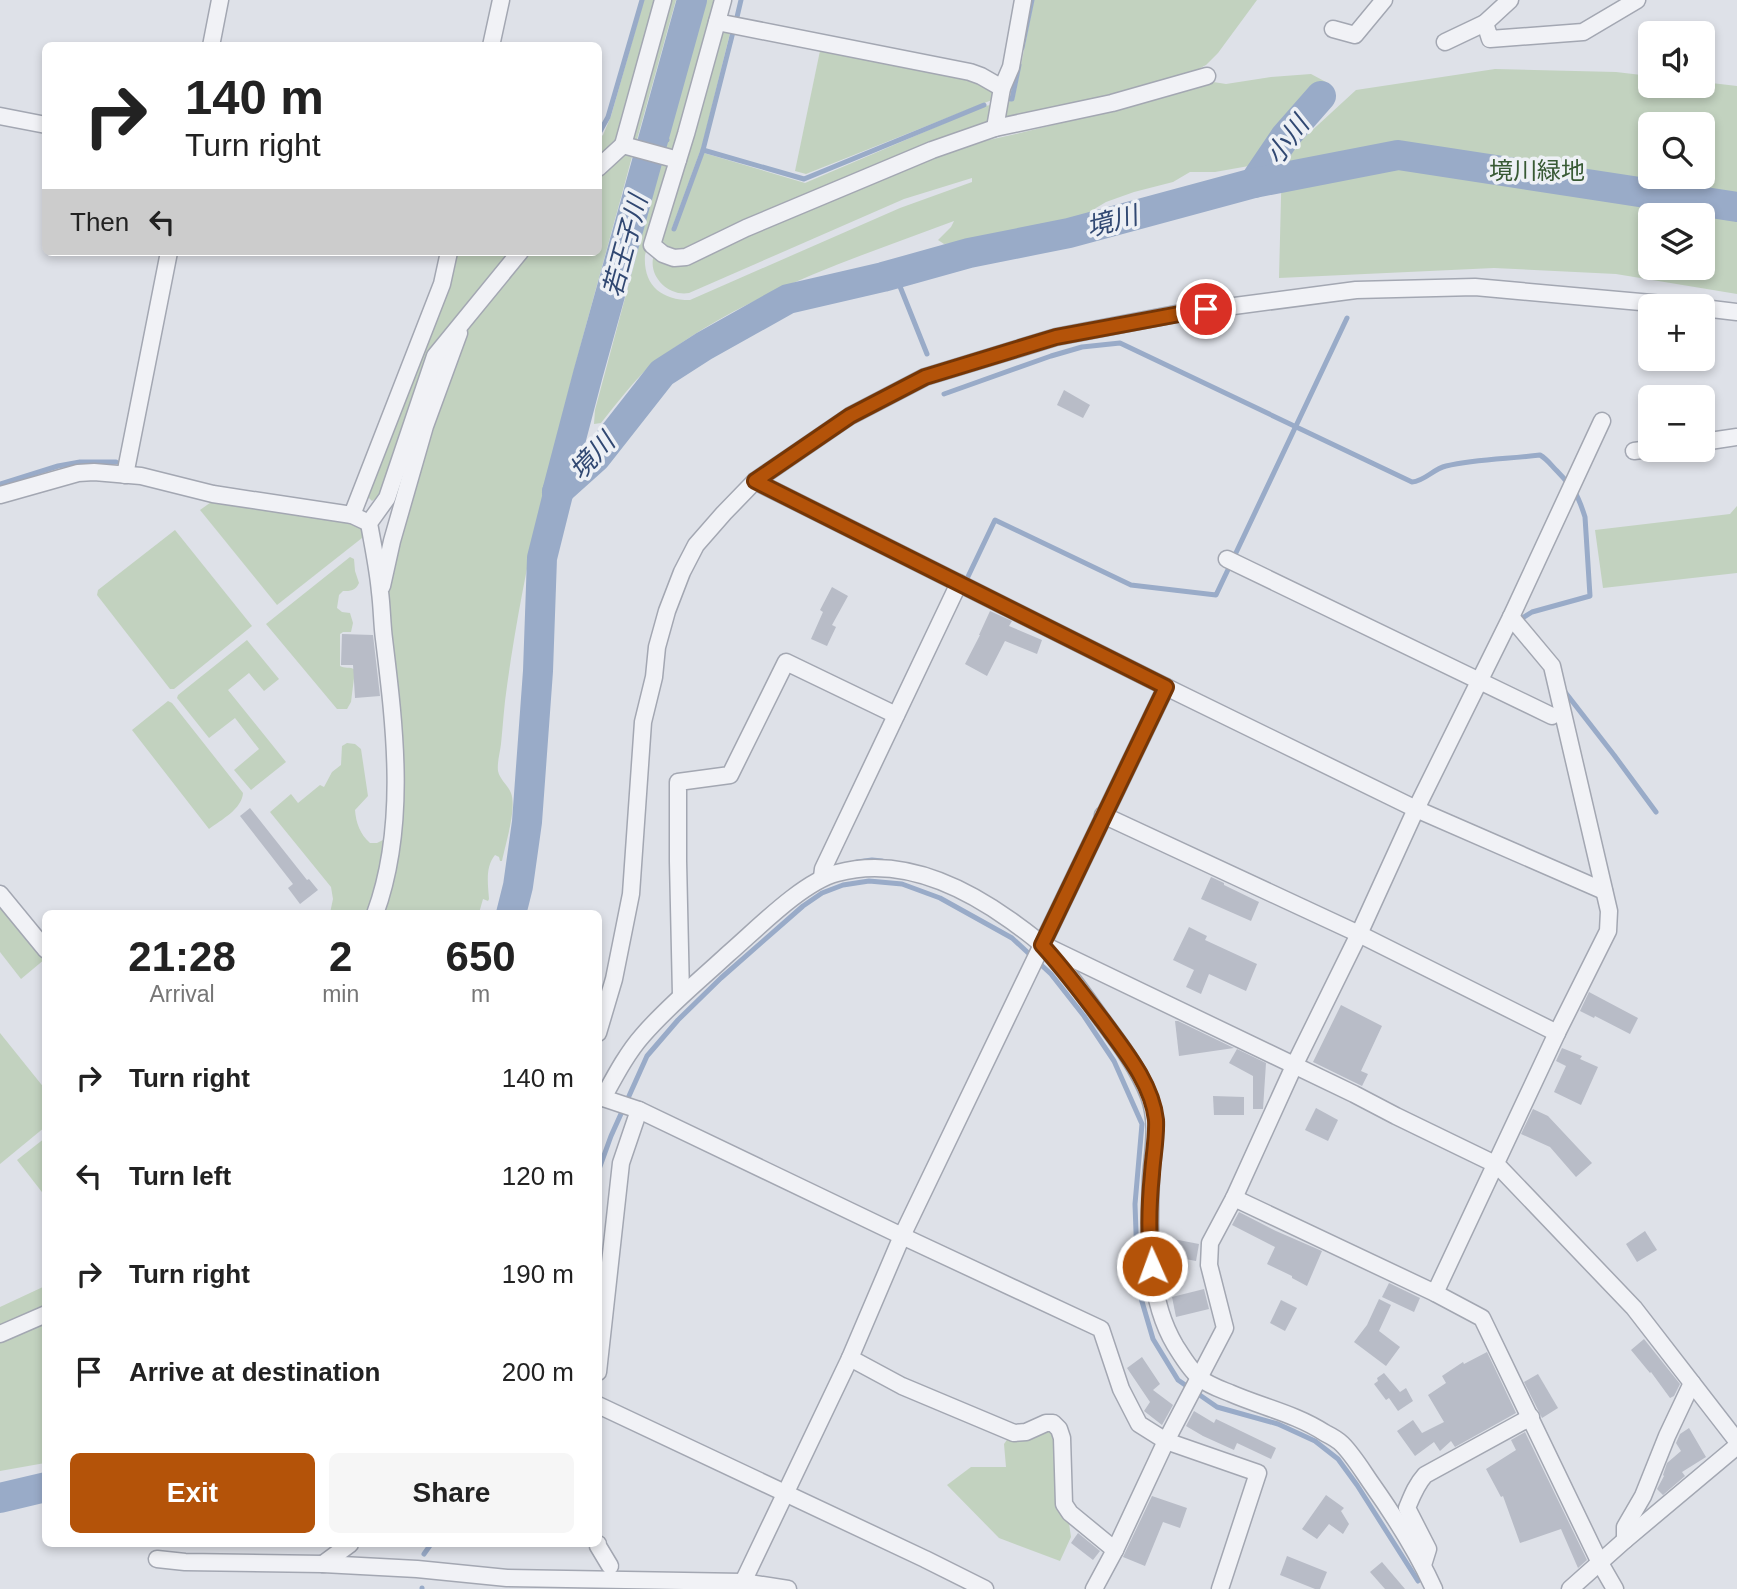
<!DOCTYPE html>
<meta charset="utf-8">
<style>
:root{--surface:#fff;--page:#f6f6f6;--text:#222;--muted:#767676;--accent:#b45309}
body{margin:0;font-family:Helvetica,"Noto Sans JP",sans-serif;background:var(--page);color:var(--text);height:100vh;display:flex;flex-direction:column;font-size:26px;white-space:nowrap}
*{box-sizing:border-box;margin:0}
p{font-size:23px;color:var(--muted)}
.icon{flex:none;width:38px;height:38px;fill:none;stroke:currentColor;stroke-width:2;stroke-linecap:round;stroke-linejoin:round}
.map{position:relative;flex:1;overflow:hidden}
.details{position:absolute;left:42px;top:910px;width:560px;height:637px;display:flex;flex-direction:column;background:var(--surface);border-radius:10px;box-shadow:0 4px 10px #0003}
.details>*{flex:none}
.top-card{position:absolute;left:42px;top:42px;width:560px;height:214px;border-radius:10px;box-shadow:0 4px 10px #0003;background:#fff;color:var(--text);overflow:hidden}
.buttons{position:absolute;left:1638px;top:21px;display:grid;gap:14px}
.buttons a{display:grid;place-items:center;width:77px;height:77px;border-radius:10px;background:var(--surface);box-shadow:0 4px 10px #0003;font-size:35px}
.pin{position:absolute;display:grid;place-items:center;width:60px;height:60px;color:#fff;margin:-30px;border:4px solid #fff;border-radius:50%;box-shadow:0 2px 7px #0007}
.me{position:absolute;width:77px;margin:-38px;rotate:358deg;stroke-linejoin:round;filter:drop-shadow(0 0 5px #0008)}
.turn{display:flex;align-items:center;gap:24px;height:147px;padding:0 28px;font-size:32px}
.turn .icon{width:91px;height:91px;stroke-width:2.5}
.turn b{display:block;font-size:49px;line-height:60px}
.then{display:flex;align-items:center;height:66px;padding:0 28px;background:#0003;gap:14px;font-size:26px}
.eta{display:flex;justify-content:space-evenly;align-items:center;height:119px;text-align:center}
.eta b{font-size:42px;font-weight:800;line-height:49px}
.primary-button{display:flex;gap:14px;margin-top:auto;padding:14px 28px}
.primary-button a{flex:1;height:80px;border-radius:10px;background:var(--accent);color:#fff;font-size:28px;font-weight:800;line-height:80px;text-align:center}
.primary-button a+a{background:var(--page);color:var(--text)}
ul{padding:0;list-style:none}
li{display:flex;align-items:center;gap:21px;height:98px;padding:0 28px}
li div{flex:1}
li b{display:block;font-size:26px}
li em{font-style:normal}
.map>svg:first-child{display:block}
.green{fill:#c2d2bf;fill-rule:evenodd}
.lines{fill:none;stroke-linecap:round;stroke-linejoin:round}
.stream{stroke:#99abc8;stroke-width:5}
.river{stroke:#99abc8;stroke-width:30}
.building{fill:#b8bcc7}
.minor-casing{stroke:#a3a7b2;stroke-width:19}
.minor{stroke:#f1f2f6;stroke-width:16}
.route-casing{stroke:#753606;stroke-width:18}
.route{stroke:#b45309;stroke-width:12}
.labels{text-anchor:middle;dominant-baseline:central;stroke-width:7;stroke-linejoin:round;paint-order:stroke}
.park-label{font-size:24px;fill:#385a34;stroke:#edf0f5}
.water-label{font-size:26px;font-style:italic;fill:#314872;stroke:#edf0f5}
</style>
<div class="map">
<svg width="1737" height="1589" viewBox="0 0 1737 1589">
<rect width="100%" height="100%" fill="#dee1e8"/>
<g class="green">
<path d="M 644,0 L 658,0 L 621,133 L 613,146 L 599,161 L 598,139 L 603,135 L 611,116 Z"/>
<path d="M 669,0 L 676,0 L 636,143 L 632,142 Z"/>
<path d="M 706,0 L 717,0 L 676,152 L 664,151 Z"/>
<path d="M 1034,0 L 1257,0 L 1218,53 L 1206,65 L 1180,79 L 1010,122 L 1003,116 L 1005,103 L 1014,100 Z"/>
<path d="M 731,29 L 702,146 L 672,228 L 675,231 L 704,153 L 805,183 L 985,106 L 996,104 L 988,125 L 684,252 L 663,248 L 660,239 L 720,30 Z"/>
<path d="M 821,46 L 971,76 L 992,87 L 997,98 L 806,174 L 795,171 Z"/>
<path d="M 1495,69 L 1616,72 L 1650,76 L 1650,86 L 1703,86 L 1703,82 L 1737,86 L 1737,294 L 1616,274 L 1494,268 L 1279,278 L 1282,158 L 1356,90 ZM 1650,124 L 1703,124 L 1703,177 L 1650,177 ZM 1650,215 L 1703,215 L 1703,268 L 1650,268 Z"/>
<path d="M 1311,74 L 1326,82 L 1322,87 L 1315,89 L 1280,135 L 1260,164 L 1215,172 L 1190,172 L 1173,182 L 1134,192 L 1106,202 L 1096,208 L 1084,218 L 1073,224 L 1020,231 L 957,243 L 944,244 L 938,240 L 951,227 L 954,221 C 868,253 781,282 703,329 C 685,340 667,352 650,366 C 632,383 617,403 601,423 L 594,424 L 595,410 L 662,160 L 671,167 L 645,255 C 643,285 661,300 690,300 L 900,208 L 972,182 L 972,178 L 904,199 L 689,293 C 668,297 645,274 655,252 L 668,262 L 760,229 L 962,146 L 1020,133 L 1139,104 L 1180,92 L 1207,81 L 1226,84 L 1271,77 Z"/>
<path d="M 625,152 L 633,153 C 586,329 532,505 507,686 C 504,705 503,725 501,744 C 500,752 497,763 498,771 C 500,780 508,785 511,793 C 517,809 505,845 502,861 L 500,861 L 499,857 L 495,855 C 485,867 488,884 489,899 L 488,901 L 483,899 L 479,913 L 379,914 L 397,848 L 385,598 L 425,442 L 464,334 L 500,283 L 527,252 L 598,252 L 599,174 Z"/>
<path d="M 455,252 L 515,252 L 489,281 L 383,493 L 372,501 L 368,497 L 369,490 Z"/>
<path d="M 214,500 L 355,523 C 361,528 363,530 362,538 L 277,605 L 200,510 Z"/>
<path d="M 1737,506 L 1737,573 L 1603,588 L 1595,530 L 1730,514 Z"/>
<path d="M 175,530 L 252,626 L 174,689 L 170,689 L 97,595 L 98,590 Z"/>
<path d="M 350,557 L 354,559 L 355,571 L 359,583 C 355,591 351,591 343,591 L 339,595 L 337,608 L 342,612 L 350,613 L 353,623 L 351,632 L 343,632 L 340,634 L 340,666 C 344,669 350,666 355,670 L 351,702 L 347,709 L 337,709 L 266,624 Z"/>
<path d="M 247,640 L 279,679 L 264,691 L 249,673 L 228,690 L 286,762 L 251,790 L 234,770 L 259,749 L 235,718 L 209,738 L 177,698 L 178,695 Z"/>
<path d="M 168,701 L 172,703 L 243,793 C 242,809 221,820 209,829 L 132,730 Z"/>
<path d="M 347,743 L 355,744 L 361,749 L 368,796 L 355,810 C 356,823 360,834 370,843 L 377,843 L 385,839 L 389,843 L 370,913 L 330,913 L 333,899 L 331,887 L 270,812 L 291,794 L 298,803 L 320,785 L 324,787 L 332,772 L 341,765 L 342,746 Z"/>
<path d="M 0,900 L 45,955 L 45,959 L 21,979 L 0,952 Z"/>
<path d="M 0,1033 L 45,1089 L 45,1127 L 0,1164 Z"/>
<path d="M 45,1138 L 45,1196 L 17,1160 Z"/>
<path d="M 45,1286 L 45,1308 L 0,1328 L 0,1307 Z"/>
<path d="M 45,1320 L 45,1463 L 0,1471 L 0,1340 Z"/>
<path d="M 1045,1427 L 1056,1432 L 1071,1537 L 1060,1561 L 999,1538 L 947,1485 L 971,1467 L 1006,1467 L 1004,1444 L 1009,1437 Z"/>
</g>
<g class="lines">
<g class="stream">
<path d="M 737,17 L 741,0"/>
<path d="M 1022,48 L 1032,0"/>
<path d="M 1009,99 L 1012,99 L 1019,65"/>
<path d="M 598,135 L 608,117 L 642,0"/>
<path d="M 654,136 L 667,140"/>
<path d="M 703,150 L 804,179 L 984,105"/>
<path d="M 674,229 L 703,150 L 733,32"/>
<path d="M 895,274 L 927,354"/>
<path d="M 944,394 L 1051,356 L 1082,347 L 1120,343 L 1412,482 C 1425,481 1433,469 1446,466 C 1477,459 1509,459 1540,455 C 1547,459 1551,465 1556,470 C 1574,489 1577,492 1585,517 L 1590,596 L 1532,612 L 1516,622"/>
<path d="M 0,484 L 58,466 L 80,462 L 116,462"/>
<path d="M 964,585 L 995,520 L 1131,585 L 1216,595 L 1347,318"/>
<path d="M 1565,692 L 1614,755 L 1656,812"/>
<path d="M 857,862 L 872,860 L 882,861"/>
<path d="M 598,1172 L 611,1136 L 647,1056 L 678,1020 L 721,978 L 803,906 L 822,893 L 843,885 L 869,881 L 902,884 L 940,898 L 1012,938 L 1051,974 L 1084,1016 L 1114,1061 L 1142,1124 L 1135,1204 L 1138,1288 L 1153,1339 L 1178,1380 L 1217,1407 L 1278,1424 L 1315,1441 L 1338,1459 L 1357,1485 L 1418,1581"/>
<path d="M 424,1554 L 431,1544"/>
<path d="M 422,1588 L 422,1589"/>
</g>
<g class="river">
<path d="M 1254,183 L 1285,137 L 1321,96"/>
<path d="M 557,492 L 596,457 L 662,373 L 704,346 L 788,299 L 883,277 L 969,253 L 1069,233 L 1254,183 L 1398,155 L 1737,207"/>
<path d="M 511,914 L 518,886 L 527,822 L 538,671 L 542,558 L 559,490 L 557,492 L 588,374 L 692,0"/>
<path d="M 0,1498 L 46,1487"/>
</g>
</g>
<g class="building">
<path d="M 1064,390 L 1090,405 L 1083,418 L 1057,405 Z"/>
<path d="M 832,587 L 848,596 L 832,625 L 836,627 L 827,646 L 811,639 L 823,612 L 820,610 Z"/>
<path d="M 990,611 L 1012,621 L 1009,626 L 1042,640 L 1037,654 L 1005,641 L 987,676 L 965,664 L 980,635 L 979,635 Z"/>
<path d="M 342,634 L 373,635 L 380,696 L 355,698 L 353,665 L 341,665 Z"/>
<path d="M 250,808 L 307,880 L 309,879 L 318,890 L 300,904 L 288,888 L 293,884 L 240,816 Z"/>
<path d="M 1211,877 L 1224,883 L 1224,885 L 1259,902 L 1251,921 L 1201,899 Z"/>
<path d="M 1189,927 L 1207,936 L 1205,940 L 1257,964 L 1246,991 L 1209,974 L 1201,994 L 1186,987 L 1194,970 L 1173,960 Z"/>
<path d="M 1589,992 L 1638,1018 L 1630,1034 L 1595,1016 L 1594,1018 L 1580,1011 Z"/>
<path d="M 1341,1005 L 1382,1026 L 1361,1071 L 1368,1074 L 1362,1086 L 1313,1062 Z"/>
<path d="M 1175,1021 L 1178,1021 L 1234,1048 L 1179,1056 Z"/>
<path d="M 1562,1048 L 1582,1056 L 1580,1059 L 1598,1067 L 1581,1105 L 1554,1092 L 1566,1066 L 1556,1061 Z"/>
<path d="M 1237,1049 L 1266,1063 L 1263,1109 L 1253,1109 L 1253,1076 L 1229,1063 Z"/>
<path d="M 1213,1096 L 1244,1097 L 1244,1115 L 1214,1115 Z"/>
<path d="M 1316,1108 L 1338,1120 L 1328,1141 L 1305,1130 Z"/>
<path d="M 1533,1109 L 1548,1116 L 1592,1163 L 1576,1177 L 1550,1147 L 1521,1134 Z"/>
<path d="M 1239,1212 L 1276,1231 L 1322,1251 L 1307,1286 L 1292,1278 L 1292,1276 L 1267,1264 L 1275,1247 L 1232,1225 Z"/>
<path d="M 1645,1231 L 1657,1250 L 1637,1262 L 1626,1244 Z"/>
<path d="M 1168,1238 L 1199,1244 L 1196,1261 L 1165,1255 Z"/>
<path d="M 1389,1283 L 1420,1298 L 1414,1312 L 1382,1297 Z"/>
<path d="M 1204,1289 L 1209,1309 L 1176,1317 L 1172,1297 Z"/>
<path d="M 1379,1299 L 1391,1305 L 1379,1331 L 1400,1347 L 1386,1366 L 1354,1342 L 1367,1325 Z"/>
<path d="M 1281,1300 L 1297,1308 L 1285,1331 L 1270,1323 Z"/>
<path d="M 1644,1339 L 1680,1384 L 1674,1396 L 1670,1398 L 1651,1372 L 1650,1373 L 1631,1350 Z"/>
<path d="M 1487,1352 L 1516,1413 L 1455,1447 L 1451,1441 L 1440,1451 L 1434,1442 L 1415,1456 L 1397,1431 L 1413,1420 L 1422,1433 L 1444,1422 L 1428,1395 L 1446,1383 L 1442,1376 L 1463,1362 L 1464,1364 Z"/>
<path d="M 1142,1357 L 1160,1384 L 1153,1390 L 1173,1405 L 1162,1425 L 1144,1411 L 1150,1402 L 1127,1368 Z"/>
<path d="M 1384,1373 L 1400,1392 L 1406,1388 L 1413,1401 L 1398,1411 L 1389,1398 L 1386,1400 L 1374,1384 L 1378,1381 L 1377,1378 Z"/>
<path d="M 1538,1374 L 1558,1408 L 1542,1418 L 1524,1382 Z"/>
<path d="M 1194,1411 L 1214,1423 L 1216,1419 L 1276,1448 L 1271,1459 L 1237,1443 L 1234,1450 L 1203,1436 L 1186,1426 Z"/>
<path d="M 1689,1428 L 1706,1457 L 1682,1472 L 1685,1476 L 1663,1495 L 1657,1489 L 1664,1476 L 1663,1475 L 1667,1463 L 1681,1451 L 1676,1443 L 1680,1434 Z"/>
<path d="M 1525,1432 L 1587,1560 L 1578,1568 L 1561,1529 L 1520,1543 L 1503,1496 L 1501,1497 L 1486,1469 L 1516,1450 L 1511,1440 Z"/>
<path d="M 1326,1495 L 1344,1508 L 1341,1511 L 1349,1524 L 1343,1534 L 1329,1524 L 1317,1539 L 1302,1529 Z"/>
<path d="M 1152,1496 L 1187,1508 L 1180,1528 L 1163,1522 L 1145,1566 L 1123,1557 Z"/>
<path d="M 1078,1533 L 1100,1551 L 1093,1560 L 1071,1543 Z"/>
<path d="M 1287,1556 L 1327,1572 L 1320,1589 L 1315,1589 L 1280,1575 Z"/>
<path d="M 1382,1562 L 1405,1589 L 1385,1589 L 1370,1572 Z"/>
</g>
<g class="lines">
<g class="minor-casing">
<g id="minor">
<path d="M 723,0 L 686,134 L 652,245 L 663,254 L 674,258 L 686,257 L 746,228 L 932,150 L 995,128 L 1112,103 L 1207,76"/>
<path d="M 717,22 L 970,72 L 981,76 L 1002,88"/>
<path d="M 1485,23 L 1490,39 L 1583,32 L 1637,0"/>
<path d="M 1333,29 L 1355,35 L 1384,0"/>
<path d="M 1445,42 L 1485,23 L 1510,0"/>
<path d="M 211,46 L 220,0"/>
<path d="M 491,46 L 501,0"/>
<path d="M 0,116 L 46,125"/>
<path d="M 995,128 L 1002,88 L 1011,67 L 1023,0"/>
<path d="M 623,145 L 663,0"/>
<path d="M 598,168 L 623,145 L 678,160"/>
<path d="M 1703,308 L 1737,312"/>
<path d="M 1703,442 L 1737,437"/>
<path d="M 1634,451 L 1650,449"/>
<path d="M 125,475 L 169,252"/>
<path d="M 755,481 L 1166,687 L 1416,809 L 1604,891"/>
<path d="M 0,495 L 78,473 L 94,472 L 141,476 L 213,494 L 352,515 L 369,523"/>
<path d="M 352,515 L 442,284 L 449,252"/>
<path d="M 1227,559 L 1552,716"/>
<path d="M 382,586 L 392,541 L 425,426 L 459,333"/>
<path d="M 1103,815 L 1359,934 L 1557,1033"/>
<path d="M 822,877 L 823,869 L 959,583"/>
<path d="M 0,894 L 46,950"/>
<path d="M 375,914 C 407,827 395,729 384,639 C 382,624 382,607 380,592 C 378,569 373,546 369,523 L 387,498 L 435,356 L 520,252"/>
<path d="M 1048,947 L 1354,1094 L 1396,1116 L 1495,1164 L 1501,1169 L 1634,1308 L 1737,1441"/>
<path d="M 681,995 L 678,861 L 678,782 L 730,775 L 786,662 L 896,715"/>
<path d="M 598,1033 L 614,979 L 631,894 L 643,722 L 654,677 L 657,647 L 667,611 L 682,572 L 696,545 L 724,513 L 755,481 L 850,416 L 925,377 L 1056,337 L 1181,313 L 1356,290 L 1475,287 L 1685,306"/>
<path d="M 598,1094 L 603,1098 L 639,1110 L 902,1236 L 1101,1329 L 1121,1389 L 1139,1424 L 1166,1441 L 1258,1473 L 1220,1589"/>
<path d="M 603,1098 C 615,1076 627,1053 643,1035 C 669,1005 699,981 728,954 C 756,930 802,882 837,873 C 899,856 961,885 1010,920 C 1021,928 1033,936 1042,945 C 1065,967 1084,995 1102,1020 C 1120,1044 1138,1068 1149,1096 C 1159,1123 1153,1150 1151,1177 C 1149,1233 1146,1296 1175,1345 C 1182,1356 1190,1370 1200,1378 C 1208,1385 1220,1389 1230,1393 C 1262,1407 1296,1414 1325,1433 C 1331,1436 1338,1440 1342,1444 C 1353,1455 1362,1470 1371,1483 C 1395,1517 1417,1551 1434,1589"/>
<path d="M 1234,1198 L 1435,1293 L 1482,1318 L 1600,1563 L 1615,1589"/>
<path d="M 1435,1293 L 1557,1033 L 1608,931 L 1609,911 L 1552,666 L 1511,617"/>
<path d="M 0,1334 L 46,1314"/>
<path d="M 850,1358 L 902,1386 L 1014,1433 L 1026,1432 L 1046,1423 L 1053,1423 L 1059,1429 L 1062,1438 L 1064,1504 L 1070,1513 L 1115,1550"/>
<path d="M 598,1372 L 621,1163 L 639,1110"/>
<path d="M 598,1405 L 925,1559 L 985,1589"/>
<path d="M 1625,1540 L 1625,1527 L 1643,1496 L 1667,1436 L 1692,1383"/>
<path d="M 598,1544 L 598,1546 L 610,1566"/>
<path d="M 157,1559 L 185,1562 L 323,1564 L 417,1569 L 507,1578 L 743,1582 L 788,1589"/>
<path d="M 323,1564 L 350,1544"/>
<path d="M 1423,1565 L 1428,1549 L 1407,1508 C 1412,1496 1416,1485 1425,1475 L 1531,1417"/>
<path d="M 742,1589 L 743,1582 L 850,1358 L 902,1236 L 1166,687"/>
<path d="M 1094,1589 L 1115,1550 L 1166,1441 L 1225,1328 L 1209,1265 L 1210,1243 L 1234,1198 L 1294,1066 L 1359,934 L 1416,809 L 1511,617 L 1602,421"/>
<path d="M 1570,1589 L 1625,1540 L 1737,1446"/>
</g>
</g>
<use href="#minor" class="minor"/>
</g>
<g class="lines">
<g class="route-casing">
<path id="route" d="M 1152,1266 C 1148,1236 1149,1204 1152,1174 C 1153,1157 1157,1137 1156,1120 C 1152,1083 1124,1050 1103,1021 C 1083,995 1064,969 1042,945 L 1166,687 L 755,481 L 850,416 L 925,377 L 1056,337 L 1206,309"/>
</g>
<use href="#route" class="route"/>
</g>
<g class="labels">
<g class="park-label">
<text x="1537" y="170">境川緑地</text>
</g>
<g class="water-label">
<text transform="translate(1287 140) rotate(-53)">小川</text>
<text transform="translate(1112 221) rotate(-15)">境川</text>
<text transform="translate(625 246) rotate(-75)">若王子川</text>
<text transform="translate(592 456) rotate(-47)">境川</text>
</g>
</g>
</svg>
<div class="buttons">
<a><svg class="icon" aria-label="sound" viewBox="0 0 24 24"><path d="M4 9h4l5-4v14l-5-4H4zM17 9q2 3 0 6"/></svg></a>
<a><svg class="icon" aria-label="search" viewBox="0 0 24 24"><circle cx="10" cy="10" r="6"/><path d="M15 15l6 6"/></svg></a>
<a><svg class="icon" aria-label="layers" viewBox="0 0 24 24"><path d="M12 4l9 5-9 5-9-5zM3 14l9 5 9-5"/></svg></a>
<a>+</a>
<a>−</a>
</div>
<div class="pin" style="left:1206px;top:309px;background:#d93025"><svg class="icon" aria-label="arrive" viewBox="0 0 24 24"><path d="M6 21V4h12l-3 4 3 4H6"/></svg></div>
<svg class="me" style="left:1152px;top:1266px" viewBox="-20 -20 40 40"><circle r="17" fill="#b45309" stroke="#fff" stroke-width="3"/><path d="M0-11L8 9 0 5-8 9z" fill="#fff"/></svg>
<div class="top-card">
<div class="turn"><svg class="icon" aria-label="right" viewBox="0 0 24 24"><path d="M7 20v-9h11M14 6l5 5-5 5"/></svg><div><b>140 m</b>Turn right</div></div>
<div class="then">Then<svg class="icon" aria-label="left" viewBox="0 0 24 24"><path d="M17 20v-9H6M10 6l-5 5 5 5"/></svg></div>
</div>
<section class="details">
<div class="eta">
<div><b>21:28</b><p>Arrival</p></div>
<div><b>2</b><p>min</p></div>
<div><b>650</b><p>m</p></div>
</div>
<ul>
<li><svg class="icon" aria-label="right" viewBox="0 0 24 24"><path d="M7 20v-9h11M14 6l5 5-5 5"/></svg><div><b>Turn right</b></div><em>140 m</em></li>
<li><svg class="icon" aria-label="left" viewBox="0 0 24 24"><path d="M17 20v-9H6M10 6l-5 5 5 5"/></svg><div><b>Turn left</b></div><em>120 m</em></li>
<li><svg class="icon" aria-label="right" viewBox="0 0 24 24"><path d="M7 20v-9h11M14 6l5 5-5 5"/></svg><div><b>Turn right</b></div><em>190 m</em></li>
<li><svg class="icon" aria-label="arrive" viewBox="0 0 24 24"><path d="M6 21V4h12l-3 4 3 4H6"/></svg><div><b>Arrive at destination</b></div><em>200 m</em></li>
</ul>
<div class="primary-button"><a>Exit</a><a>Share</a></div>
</section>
</div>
